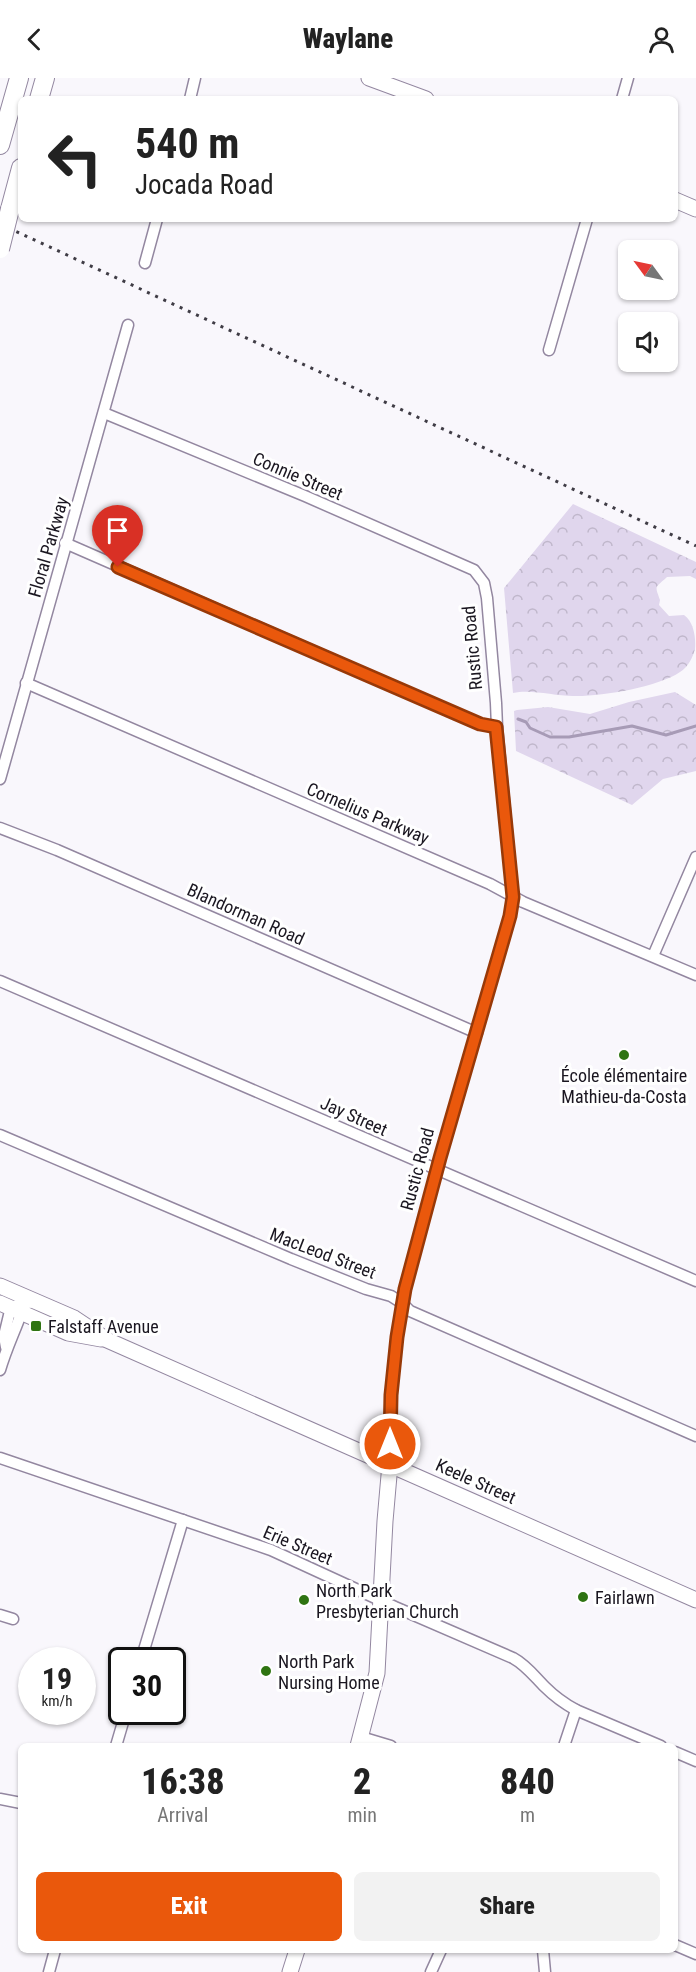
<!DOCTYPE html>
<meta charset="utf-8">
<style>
:root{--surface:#fff;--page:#f2f2f2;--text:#222;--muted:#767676;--accent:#ea580c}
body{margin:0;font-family:"Roboto Condensed",sans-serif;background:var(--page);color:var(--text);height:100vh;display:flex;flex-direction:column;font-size:22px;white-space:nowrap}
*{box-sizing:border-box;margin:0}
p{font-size:20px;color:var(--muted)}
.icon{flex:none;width:33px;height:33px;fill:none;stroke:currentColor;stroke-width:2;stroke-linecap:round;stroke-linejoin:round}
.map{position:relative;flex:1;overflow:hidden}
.panel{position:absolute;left:18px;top:1665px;width:660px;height:210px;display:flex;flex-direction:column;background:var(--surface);border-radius:9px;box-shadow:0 2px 4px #0004}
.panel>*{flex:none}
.top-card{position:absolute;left:18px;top:18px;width:660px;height:126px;border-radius:9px;box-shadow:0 2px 4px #0004;background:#fff;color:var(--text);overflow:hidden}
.needle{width:39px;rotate:303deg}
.fabs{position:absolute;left:618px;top:162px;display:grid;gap:12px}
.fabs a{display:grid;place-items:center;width:60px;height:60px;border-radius:9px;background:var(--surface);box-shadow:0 2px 4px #0004;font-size:30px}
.speed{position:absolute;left:18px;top:1569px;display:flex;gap:12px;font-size:30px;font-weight:700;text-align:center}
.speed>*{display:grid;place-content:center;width:78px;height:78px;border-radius:50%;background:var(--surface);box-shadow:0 2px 4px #0004;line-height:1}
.speed small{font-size:15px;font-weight:400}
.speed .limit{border:3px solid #111;border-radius:9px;background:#fff;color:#111}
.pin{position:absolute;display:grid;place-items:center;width:51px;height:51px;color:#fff;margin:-62px -26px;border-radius:50% 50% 50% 0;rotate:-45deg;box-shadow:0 0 6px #0007}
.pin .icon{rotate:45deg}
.me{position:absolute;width:66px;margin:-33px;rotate:0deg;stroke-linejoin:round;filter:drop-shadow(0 0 4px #0008)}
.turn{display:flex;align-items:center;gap:21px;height:126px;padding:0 18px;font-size:27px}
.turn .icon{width:78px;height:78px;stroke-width:2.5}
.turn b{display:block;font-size:42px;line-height:51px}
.eta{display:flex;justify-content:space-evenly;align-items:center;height:102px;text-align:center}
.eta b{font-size:36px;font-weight:800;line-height:42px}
.cta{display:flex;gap:12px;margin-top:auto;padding:12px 18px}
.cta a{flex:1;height:69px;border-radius:9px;background:var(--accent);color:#fff;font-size:24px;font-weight:800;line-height:69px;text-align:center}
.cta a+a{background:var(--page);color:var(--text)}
header{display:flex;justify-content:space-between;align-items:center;height:78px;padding:0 18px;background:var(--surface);font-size:27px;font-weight:800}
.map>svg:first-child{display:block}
.forest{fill:url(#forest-crowns)}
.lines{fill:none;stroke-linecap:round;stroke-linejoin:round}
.stream{stroke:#a79bb6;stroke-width:3}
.street-casing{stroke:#9387a0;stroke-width:13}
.secondary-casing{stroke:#9387a0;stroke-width:17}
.highway-casing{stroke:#9387a0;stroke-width:20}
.street{stroke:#fff;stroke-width:10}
.secondary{stroke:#fff;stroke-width:15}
.highway{stroke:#fff;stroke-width:18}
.rail{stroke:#3f3c45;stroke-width:3;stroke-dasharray:3 6;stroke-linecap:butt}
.highway-bridge-casing{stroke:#9387a0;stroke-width:20;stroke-linecap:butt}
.highway-bridge{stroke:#fff;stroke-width:18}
.route-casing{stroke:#983908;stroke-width:15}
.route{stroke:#ea580c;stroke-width:10}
.poi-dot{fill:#2f7412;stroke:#fff;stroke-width:2}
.labels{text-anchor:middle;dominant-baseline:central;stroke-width:6;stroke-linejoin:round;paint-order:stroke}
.street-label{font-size:18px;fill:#1a1620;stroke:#fff}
.poi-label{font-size:18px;fill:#1a1620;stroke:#fff;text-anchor:start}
</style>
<header><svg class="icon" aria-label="back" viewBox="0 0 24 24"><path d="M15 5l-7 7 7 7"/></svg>Waylane<svg class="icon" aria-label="person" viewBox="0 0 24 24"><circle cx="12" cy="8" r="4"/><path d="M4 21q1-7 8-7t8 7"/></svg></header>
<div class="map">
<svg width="696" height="1894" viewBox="0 0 696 1894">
<defs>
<pattern id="forest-crowns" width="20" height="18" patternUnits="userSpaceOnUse" patternTransform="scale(1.5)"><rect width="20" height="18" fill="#e0d6ed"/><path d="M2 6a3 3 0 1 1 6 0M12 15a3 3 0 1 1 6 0" fill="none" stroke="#c0b7cb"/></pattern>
</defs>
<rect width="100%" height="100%" fill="#f9f7fc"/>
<g class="forest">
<path d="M 573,426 L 696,484 L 696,501 L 690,498 L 667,499 C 654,511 655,507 660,522 L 659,527 L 669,538 L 684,537 C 694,544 696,560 695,571 C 693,579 688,589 680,594 C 658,609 600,619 573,618 C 554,618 531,611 513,615 L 504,510 Z"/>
<path d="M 675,614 L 696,627 L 696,693 L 663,701 L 632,727 L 516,673 L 514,633 L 517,632 L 548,629 L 590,636 L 629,624 Z"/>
</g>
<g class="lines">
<path class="stream" d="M 518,641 L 526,644 L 530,650 L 550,659 L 569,659 L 632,648 L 666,657 L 696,648"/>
<g class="street-casing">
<g id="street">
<path d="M 190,21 L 195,0"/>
<path d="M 622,21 L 628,0"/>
<path d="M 145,185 L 157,141"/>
<path d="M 549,272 L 587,141"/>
<path d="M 104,335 L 305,418 L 474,492 L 484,505 L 487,520 L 496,625 L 497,649 L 513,819 L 510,838 L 440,1080 L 405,1211 L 397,1259 L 391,1317 L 390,1386"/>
<path d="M 65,465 L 480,646 L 497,649"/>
<path d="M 26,605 L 490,806 L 523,824 L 696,897"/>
<path d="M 0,701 L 128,247"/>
<path d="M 0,750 L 57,772 L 477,955"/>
<path d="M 653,878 L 696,779"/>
<path d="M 0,903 L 696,1203"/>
<path d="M 0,1057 L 291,1181 L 366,1211 L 391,1218 L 402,1225 L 410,1233 L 696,1358"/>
<path d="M 6,1269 L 4,1258 L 11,1229 L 20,1226 L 36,1224"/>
<path d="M 0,1292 C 6,1271 15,1253 22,1233"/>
<path d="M 0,1380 L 271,1472 L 395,1529 L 513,1580 C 526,1587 534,1598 545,1609 C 554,1618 565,1626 576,1632 L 661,1668"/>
<path d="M 0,1537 L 13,1541"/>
<path d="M 141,1582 L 183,1442"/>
<path d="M 361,1659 L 391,1668"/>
<path d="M 116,1668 L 126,1634"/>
<path d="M 564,1668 L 576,1632"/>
<path d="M 675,1674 L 696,1683"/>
<path d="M 0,1721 L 21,1725"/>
<path d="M 675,1867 L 696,1876"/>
<path d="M 543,1872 L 545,1894"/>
<path d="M 49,1894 L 55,1872"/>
<path d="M 431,1894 L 441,1872"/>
</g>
</g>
<g class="secondary-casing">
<g id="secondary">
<path d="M 369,0 L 426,21"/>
<path d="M 675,122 L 696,131"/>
<path d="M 0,1208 L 74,1240 L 107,1262 L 696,1522"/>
<path d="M 0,1225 L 68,1255 L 101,1261"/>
<path d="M 358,1668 L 377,1595 L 385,1443 L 390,1386"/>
<path d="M 290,1894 L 297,1872"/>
</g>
</g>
<g class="highway-casing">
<g id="highway">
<path d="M 39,21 L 45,0"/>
<path d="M 0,67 L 19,0"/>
<path d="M 10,131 L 21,90"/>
</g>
</g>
<use href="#street" class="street"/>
<use href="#secondary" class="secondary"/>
<use href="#highway" class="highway"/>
<path class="rail" d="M 0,146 L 696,468"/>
<g class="highway-bridge-casing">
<path id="highway-bridge" d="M 0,171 L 10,131"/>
</g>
<use href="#highway-bridge" class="highway-bridge"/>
</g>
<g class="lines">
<g class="route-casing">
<path id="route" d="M 118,489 L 480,646 L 496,649 L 513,819 L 510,838 L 440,1080 L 405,1211 L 397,1259 L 391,1317 L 390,1366"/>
</g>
<use href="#route" class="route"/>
</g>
<g class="poi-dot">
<circle cx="624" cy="977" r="6"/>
<rect x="30" y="1242" width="12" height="12" rx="3"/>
<circle cx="583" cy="1519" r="6"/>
<circle cx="304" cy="1522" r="6"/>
<circle cx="266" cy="1593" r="6"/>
</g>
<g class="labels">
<g class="street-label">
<text transform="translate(298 398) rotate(23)">Connie Street</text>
<text transform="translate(48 469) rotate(-74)">Floral Parkway</text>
<text transform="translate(472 570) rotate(-95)">Rustic Road</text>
<text transform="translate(368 735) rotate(23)">Cornelius Parkway</text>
<text transform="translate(246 836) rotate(24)">Blandorman Road</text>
<text transform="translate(354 1038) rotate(24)">Jay Street</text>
<text transform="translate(417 1091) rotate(-75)">Rustic Road</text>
<text transform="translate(323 1175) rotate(21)">MacLeod Street</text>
<text transform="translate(476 1403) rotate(24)">Keele Street</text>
<text transform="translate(298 1467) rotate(23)">Erie Street</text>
</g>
<g class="poi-label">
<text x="624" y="997" text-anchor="middle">École élémentaire<tspan x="624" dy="21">Mathieu-da-Costa</tspan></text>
<text x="48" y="1248">Falstaff Avenue</text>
<text x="316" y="1512">North Park<tspan x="316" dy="21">Presbyterian Church</tspan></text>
<text x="595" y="1519">Fairlawn</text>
<text x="278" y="1583">North Park<tspan x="278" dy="21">Nursing Home</tspan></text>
</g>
</g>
</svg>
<div class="fabs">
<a><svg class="needle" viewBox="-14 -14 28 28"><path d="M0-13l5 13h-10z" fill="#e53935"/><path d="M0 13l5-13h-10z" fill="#767676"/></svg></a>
<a><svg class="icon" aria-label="sound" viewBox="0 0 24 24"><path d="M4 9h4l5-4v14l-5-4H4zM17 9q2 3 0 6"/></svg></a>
</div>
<div class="speed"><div>19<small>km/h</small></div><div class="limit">30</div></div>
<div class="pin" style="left:118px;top:489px;background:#d93025"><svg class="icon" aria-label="arrive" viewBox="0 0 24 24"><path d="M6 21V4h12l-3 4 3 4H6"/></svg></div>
<svg class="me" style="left:390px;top:1366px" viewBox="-20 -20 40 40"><circle r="17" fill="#ea580c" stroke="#fff" stroke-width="3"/><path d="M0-11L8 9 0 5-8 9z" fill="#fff"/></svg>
<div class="top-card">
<div class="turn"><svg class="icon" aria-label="left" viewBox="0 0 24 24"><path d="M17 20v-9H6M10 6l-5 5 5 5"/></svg><div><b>540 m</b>Jocada Road</div></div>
</div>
<section class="panel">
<div class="eta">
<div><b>16:38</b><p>Arrival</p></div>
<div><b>2</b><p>min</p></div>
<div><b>840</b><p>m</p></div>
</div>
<div class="cta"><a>Exit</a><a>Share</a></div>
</section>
</div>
